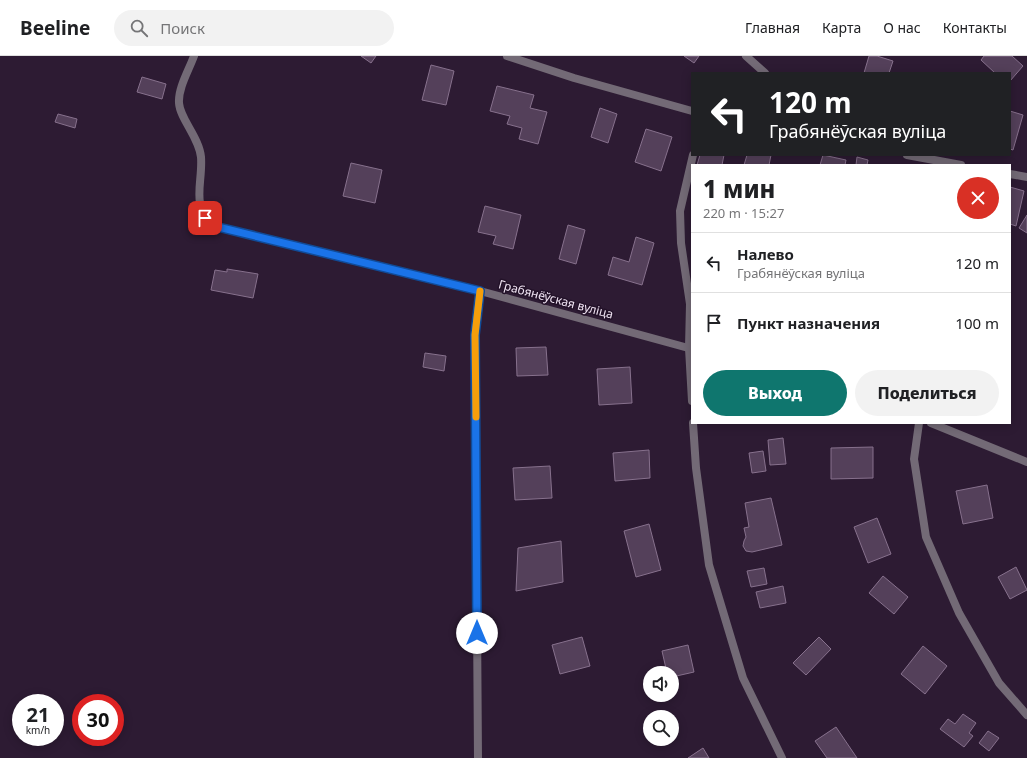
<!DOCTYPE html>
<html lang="ru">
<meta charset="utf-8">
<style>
:root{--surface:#fff;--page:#f2f2f2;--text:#202124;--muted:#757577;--line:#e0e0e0;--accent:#0f766e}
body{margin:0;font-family:"Noto Sans",sans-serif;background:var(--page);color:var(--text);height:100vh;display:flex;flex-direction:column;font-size:15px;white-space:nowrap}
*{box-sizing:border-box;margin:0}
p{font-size:13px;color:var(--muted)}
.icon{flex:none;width:22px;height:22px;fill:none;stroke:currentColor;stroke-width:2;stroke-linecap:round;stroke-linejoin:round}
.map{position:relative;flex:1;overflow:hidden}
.drawer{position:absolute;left:691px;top:108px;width:320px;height:260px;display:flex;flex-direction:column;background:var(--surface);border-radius:0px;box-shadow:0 2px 10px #0003}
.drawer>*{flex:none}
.guide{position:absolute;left:691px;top:16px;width:320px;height:84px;border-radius:0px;box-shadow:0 2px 10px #0003;background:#202124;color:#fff;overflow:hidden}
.buttons{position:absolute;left:643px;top:610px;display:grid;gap:8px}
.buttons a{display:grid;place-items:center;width:36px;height:36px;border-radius:50%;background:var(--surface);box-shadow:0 2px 10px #0003;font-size:20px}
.speed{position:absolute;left:12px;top:638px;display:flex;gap:8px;font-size:20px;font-weight:700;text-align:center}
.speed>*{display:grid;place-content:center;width:52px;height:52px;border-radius:50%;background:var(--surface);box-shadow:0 2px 10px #0003;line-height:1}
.speed small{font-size:10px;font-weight:400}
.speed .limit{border:6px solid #d22;background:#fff;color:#111}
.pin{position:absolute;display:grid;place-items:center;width:34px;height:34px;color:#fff;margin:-17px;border-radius:8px;box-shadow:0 2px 6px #0006}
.me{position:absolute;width:44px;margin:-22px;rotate:0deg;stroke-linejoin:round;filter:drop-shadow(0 0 3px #0008)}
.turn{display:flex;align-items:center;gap:14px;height:84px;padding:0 12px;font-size:18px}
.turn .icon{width:52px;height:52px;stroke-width:2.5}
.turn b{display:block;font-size:28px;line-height:34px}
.round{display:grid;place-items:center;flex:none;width:42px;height:42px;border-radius:21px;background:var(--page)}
.summary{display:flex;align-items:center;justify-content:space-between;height:68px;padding:0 12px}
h1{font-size:24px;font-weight:800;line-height:30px}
.button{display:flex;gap:8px;margin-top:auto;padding:8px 12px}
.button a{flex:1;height:46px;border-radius:24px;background:var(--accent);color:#fff;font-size:16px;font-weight:800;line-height:46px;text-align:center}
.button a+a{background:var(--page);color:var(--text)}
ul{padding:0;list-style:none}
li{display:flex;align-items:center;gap:12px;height:60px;padding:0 12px;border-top:1px solid var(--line)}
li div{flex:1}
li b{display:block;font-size:15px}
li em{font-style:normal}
header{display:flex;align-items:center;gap:24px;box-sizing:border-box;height:56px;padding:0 20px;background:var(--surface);border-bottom:1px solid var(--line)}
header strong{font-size:19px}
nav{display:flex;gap:22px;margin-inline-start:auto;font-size:14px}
.search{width:280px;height:36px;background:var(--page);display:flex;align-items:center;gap:10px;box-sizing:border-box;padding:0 14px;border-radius:22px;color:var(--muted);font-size:15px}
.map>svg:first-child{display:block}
.building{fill:#54405a;stroke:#87718d}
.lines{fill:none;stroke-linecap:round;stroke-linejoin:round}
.minor{stroke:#736a76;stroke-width:8}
.route-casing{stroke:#114b97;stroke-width:10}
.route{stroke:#1a73e8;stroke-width:7}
.slow{stroke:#f59e0b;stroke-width:7}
.labels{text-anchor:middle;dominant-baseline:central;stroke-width:3;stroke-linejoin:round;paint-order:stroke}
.street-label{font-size:12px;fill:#f1e5f4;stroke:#231229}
</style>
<header>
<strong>Beeline</strong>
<div class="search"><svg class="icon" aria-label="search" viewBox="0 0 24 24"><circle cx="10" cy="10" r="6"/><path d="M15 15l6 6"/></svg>Поиск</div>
<nav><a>Главная</a><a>Карта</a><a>О нас</a><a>Контакты</a></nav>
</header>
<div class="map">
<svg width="1027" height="702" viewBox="0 0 1027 702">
<rect width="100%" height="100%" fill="#2d1b33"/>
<g class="building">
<path d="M 361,0 L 376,0 L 371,7 Z"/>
<path d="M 684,0 L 699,0 L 694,7 Z"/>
<path d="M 869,0 L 877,0 L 893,5 L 889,17 L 864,17 Z"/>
<path d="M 984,0 L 1012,0 L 1023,10 L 1010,25 L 1010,17 L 995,17 L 981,4 Z"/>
<path d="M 431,9 L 454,15 L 446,49 L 422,44 Z"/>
<path d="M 142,21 L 166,28 L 162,43 L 137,36 Z"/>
<path d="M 497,30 L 534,39 L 530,52 L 547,56 L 538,88 L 519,83 L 522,72 L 507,68 L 510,60 L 490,55 Z"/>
<path d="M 600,52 L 617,58 L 608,87 L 591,81 Z"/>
<path d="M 1010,55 L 1023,59 L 1013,94 L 1010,93 Z"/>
<path d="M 58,58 L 77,63 L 75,72 L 55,66 Z"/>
<path d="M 646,73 L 672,81 L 661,115 L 635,106 Z"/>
<path d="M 700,99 L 724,99 L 722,109 L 697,109 Z"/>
<path d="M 747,99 L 771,99 L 769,109 L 744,109 Z"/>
<path d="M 823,99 L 846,104 L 845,109 L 820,109 Z"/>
<path d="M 857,101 L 868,104 L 867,109 L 856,109 Z"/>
<path d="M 351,107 L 382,114 L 375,147 L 343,140 Z"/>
<path d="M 1010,131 L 1024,135 L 1016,170 L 1010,168 Z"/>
<path d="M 485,150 L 521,159 L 513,193 L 493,188 L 496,180 L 478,176 Z"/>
<path d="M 1027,159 L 1027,177 L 1019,172 Z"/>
<path d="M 568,169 L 585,174 L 576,208 L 559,203 Z"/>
<path d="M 636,181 L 654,187 L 642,229 L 608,219 L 613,201 L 629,206 Z"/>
<path d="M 227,213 L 258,218 L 253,242 L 211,234 L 215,214 L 227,216 Z"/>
<path d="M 546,291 L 548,319 L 517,320 L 516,292 Z"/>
<path d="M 425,297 L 446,300 L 444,315 L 423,311 Z"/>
<path d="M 630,311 L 632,347 L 599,349 L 597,313 Z"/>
<path d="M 783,382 L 786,408 L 770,409 L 768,384 Z"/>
<path d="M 873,391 L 873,422 L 831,423 L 831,392 Z"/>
<path d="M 649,394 L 650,422 L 615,425 L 613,397 Z"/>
<path d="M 763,395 L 766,415 L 752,417 L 749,397 Z"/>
<path d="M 550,410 L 552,442 L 515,444 L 513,412 Z"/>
<path d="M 987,429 L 993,462 L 963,468 L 956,435 Z"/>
<path d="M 771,442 L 782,489 L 752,496 L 746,495 L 743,490 L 744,485 L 746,481 L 744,472 L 749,471 L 745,447 Z"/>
<path d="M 877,462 L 891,498 L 868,507 L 854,471 Z"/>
<path d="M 649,468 L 661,514 L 636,521 L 624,475 Z"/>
<path d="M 561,485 L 563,526 L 516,535 L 518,492 Z"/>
<path d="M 1016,511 L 1027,534 L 1010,543 L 998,521 Z"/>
<path d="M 764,512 L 767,528 L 751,531 L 747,515 Z"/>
<path d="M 883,520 L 908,541 L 894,558 L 869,537 Z"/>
<path d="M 783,530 L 786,547 L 760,552 L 756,536 Z"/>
<path d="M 582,581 L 590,610 L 560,618 L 552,589 Z"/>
<path d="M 819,581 L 831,593 L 806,619 L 793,607 Z"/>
<path d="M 688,589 L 694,616 L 672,621 L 672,617 L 667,617 L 662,595 Z"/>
<path d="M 923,590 L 947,610 L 925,638 L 901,618 Z"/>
<path d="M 963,658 L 976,667 L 969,677 L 973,680 L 964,691 L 940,673 L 948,663 L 955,668 Z"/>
<path d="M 836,671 L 857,702 L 827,702 L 815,685 Z"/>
<path d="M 988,675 L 999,682 L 989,695 L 979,687 Z"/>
<path d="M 703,692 L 709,702 L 688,702 Z"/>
</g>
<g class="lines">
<g class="minor">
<path d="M 194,0 C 189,14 178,32 179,47 C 180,63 199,81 201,101 C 203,128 190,150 214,170 L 480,235 L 692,293"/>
<path d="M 507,0 L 574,22 L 692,55"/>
<path d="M 746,0 L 765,17"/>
<path d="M 907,99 L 961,109"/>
<path d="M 1010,118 L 1027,121"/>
<path d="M 692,345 L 689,292 L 690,248 L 681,187 L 680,155 L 693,99"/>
<path d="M 693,367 L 696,412 L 709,509 L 743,622 L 782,702"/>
<path d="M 919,367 L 914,403 L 926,481 L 959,557 L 999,627 L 1027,659"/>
<path d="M 931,367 L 1027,406"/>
<path d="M 478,702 L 475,279 L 480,235"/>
</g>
</g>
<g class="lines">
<g class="route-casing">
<path id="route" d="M 205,162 L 214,170 L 480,235 L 475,279 L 477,577"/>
</g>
<use href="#route" class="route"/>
<path class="slow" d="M 476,361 L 475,279 L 480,235"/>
</g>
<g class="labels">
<g class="street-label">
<text transform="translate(556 243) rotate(15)">Грабянёўская вуліца</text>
</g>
</g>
</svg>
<div class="buttons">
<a><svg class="icon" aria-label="sound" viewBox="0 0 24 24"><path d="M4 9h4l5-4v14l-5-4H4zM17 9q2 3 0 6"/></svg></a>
<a><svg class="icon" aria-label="search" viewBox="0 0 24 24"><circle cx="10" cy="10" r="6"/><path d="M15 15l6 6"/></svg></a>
</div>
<div class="speed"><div>21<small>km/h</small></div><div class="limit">30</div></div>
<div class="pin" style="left:205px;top:162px;background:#d93025"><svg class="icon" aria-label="arrive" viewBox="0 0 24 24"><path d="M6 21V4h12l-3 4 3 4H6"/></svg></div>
<svg class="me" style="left:477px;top:577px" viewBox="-20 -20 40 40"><circle r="19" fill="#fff"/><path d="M0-13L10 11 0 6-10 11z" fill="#1a73e8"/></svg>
<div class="guide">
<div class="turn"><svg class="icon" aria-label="left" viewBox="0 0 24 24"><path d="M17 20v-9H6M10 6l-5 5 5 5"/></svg><div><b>120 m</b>Грабянёўская вуліца</div></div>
</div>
<section class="drawer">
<div class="summary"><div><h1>1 мин</h1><p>220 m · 15:27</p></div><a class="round" style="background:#d93025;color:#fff"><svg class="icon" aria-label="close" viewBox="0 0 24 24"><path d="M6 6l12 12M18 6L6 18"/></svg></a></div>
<ul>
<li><svg class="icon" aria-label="left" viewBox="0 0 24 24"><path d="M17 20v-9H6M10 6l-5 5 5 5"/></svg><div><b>Налево</b><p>Грабянёўская вуліца</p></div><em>120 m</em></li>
<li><svg class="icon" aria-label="arrive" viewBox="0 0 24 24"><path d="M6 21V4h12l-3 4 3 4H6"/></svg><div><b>Пункт назначения</b></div><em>100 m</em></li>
</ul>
<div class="button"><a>Выход</a><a>Поделиться</a></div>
</section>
</div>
